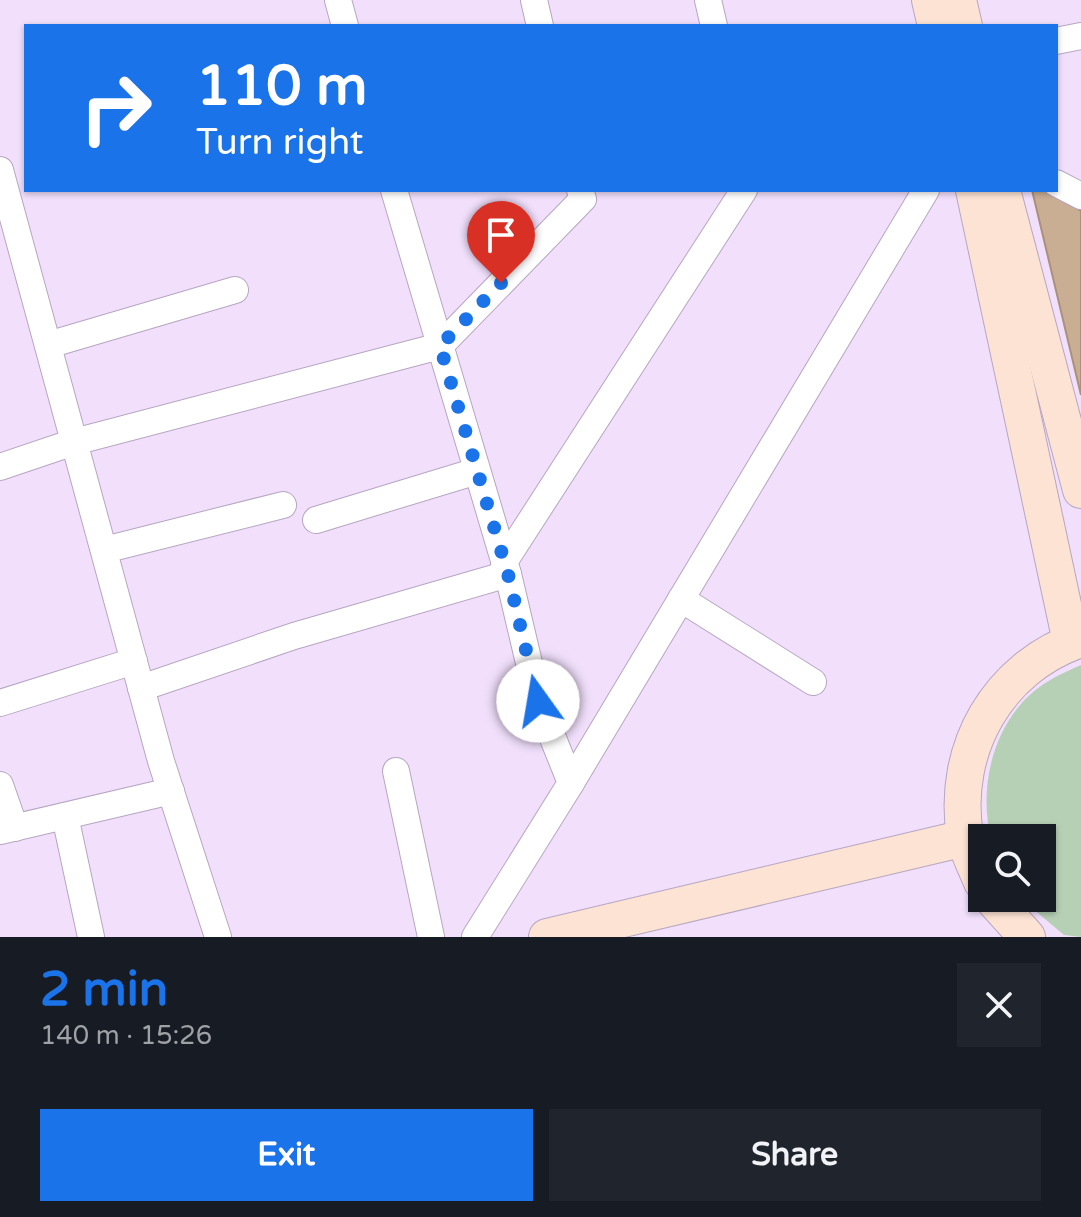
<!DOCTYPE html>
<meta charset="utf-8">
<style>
:root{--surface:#171b24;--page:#20242c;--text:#f1f3f6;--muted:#9ea1a6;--accent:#1a73e8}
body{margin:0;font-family:"Varela Round",sans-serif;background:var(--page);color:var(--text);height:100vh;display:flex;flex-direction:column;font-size:30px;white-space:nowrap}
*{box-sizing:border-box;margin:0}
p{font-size:26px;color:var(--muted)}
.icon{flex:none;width:44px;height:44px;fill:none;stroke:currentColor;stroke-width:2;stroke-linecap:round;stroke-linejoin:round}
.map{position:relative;height:937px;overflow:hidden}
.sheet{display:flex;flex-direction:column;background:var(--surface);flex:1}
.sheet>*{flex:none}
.top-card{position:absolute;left:24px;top:24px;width:1034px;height:168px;border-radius:0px;box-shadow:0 2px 6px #0004;background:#1a73e8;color:#fff;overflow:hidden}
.controls{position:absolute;left:968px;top:824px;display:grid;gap:16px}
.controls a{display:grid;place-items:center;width:88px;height:88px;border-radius:0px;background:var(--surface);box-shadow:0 2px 6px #0004;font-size:40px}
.pin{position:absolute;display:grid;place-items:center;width:68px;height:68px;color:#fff;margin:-82px -34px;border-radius:50% 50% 50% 0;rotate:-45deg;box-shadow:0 0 8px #0007}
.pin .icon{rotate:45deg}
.me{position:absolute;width:88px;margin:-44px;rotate:347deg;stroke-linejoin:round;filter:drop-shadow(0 0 6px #0008)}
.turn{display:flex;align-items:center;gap:28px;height:168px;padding:0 40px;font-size:36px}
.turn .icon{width:104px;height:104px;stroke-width:2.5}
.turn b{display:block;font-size:56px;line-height:68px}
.round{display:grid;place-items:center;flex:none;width:84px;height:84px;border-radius:0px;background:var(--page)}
.head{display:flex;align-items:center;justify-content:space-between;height:136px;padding:0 40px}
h1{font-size:48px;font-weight:700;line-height:60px;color:var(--accent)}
.button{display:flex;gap:16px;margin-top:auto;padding:16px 40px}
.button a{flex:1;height:92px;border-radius:0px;background:var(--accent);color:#fff;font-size:32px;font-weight:700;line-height:92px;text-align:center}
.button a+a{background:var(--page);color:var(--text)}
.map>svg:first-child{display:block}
.green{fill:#b6d0b5}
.building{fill:#caae94;stroke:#a9917b;stroke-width:2}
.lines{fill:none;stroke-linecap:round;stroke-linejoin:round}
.street-casing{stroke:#b7a6c1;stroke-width:28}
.secondary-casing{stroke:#b7a6c1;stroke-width:38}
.street{stroke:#fff;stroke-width:26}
.secondary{stroke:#fce3d4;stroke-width:36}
.route{stroke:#1a73e8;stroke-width:14;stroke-dasharray:0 25.2}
</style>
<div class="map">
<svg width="1081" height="937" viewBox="0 0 1081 937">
<rect width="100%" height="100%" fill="#f1dffc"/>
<path class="green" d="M 1081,665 L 1081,937 L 1064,935 L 1020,898 L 1042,898 L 1042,838 L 991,838 C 977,783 996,713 1047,682 C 1058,675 1070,670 1081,665 Z"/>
<path class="building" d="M 1032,190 L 1047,190 L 1081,211 L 1081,395 Z"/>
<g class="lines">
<g class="street-casing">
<g id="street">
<path d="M 338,0 L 345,26"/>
<path d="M 534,0 L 540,26"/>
<path d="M 708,0 L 714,26"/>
<path d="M 1056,41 L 1081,36"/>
<path d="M 0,170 L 161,761 L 218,937"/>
<path d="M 1056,183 L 1081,196"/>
<path d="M 394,190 L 508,574 L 538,701 L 571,783 L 475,937"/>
<path d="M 48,345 L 235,290"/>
<path d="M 0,467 L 74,442 L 440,346 L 583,199 L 580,190"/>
<path d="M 316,520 L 477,471"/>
<path d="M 104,550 L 283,505"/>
<path d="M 504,562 L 744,190"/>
<path d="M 681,599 L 813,682"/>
<path d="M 141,688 L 294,636 L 508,574"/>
<path d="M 0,703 L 134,661"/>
<path d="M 396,771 L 431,937"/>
<path d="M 571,783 L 926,190"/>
<path d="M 0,785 L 15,828"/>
<path d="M 65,816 L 91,937"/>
<path d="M 0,831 L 171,791"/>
</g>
</g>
<g class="secondary-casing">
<g id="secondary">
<path d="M 930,0 L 936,26"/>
<path d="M 958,0 L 964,26"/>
<path d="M 974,190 L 1071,642"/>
<path d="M 1002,190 L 1081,490"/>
<path d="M 982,882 C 976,867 967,851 965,836 C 951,749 998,667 1081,639"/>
<path d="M 992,898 L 1027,937"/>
<path d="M 547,937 L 965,838"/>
</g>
</g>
<use href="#street" class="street"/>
<use href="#secondary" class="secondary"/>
</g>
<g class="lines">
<path class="route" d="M 501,283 L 440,346 L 508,574 L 538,701"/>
</g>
</svg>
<div class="controls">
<a><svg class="icon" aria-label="search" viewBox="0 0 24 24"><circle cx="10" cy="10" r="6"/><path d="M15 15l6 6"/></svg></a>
</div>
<div class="pin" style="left:501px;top:283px;background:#d93025"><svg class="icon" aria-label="arrive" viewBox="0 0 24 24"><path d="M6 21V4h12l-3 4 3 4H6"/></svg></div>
<svg class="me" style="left:538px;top:701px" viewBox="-20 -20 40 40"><circle r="19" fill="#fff"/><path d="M0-13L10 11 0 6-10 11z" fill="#1a73e8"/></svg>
<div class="top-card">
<div class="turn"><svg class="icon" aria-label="right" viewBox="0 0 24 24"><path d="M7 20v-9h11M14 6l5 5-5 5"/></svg><div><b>110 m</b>Turn right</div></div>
</div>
</div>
<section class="sheet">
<div class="head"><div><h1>2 min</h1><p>140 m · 15:26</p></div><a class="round"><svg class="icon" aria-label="close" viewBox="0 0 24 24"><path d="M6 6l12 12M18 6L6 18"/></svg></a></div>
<div class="button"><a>Exit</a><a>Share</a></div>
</section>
